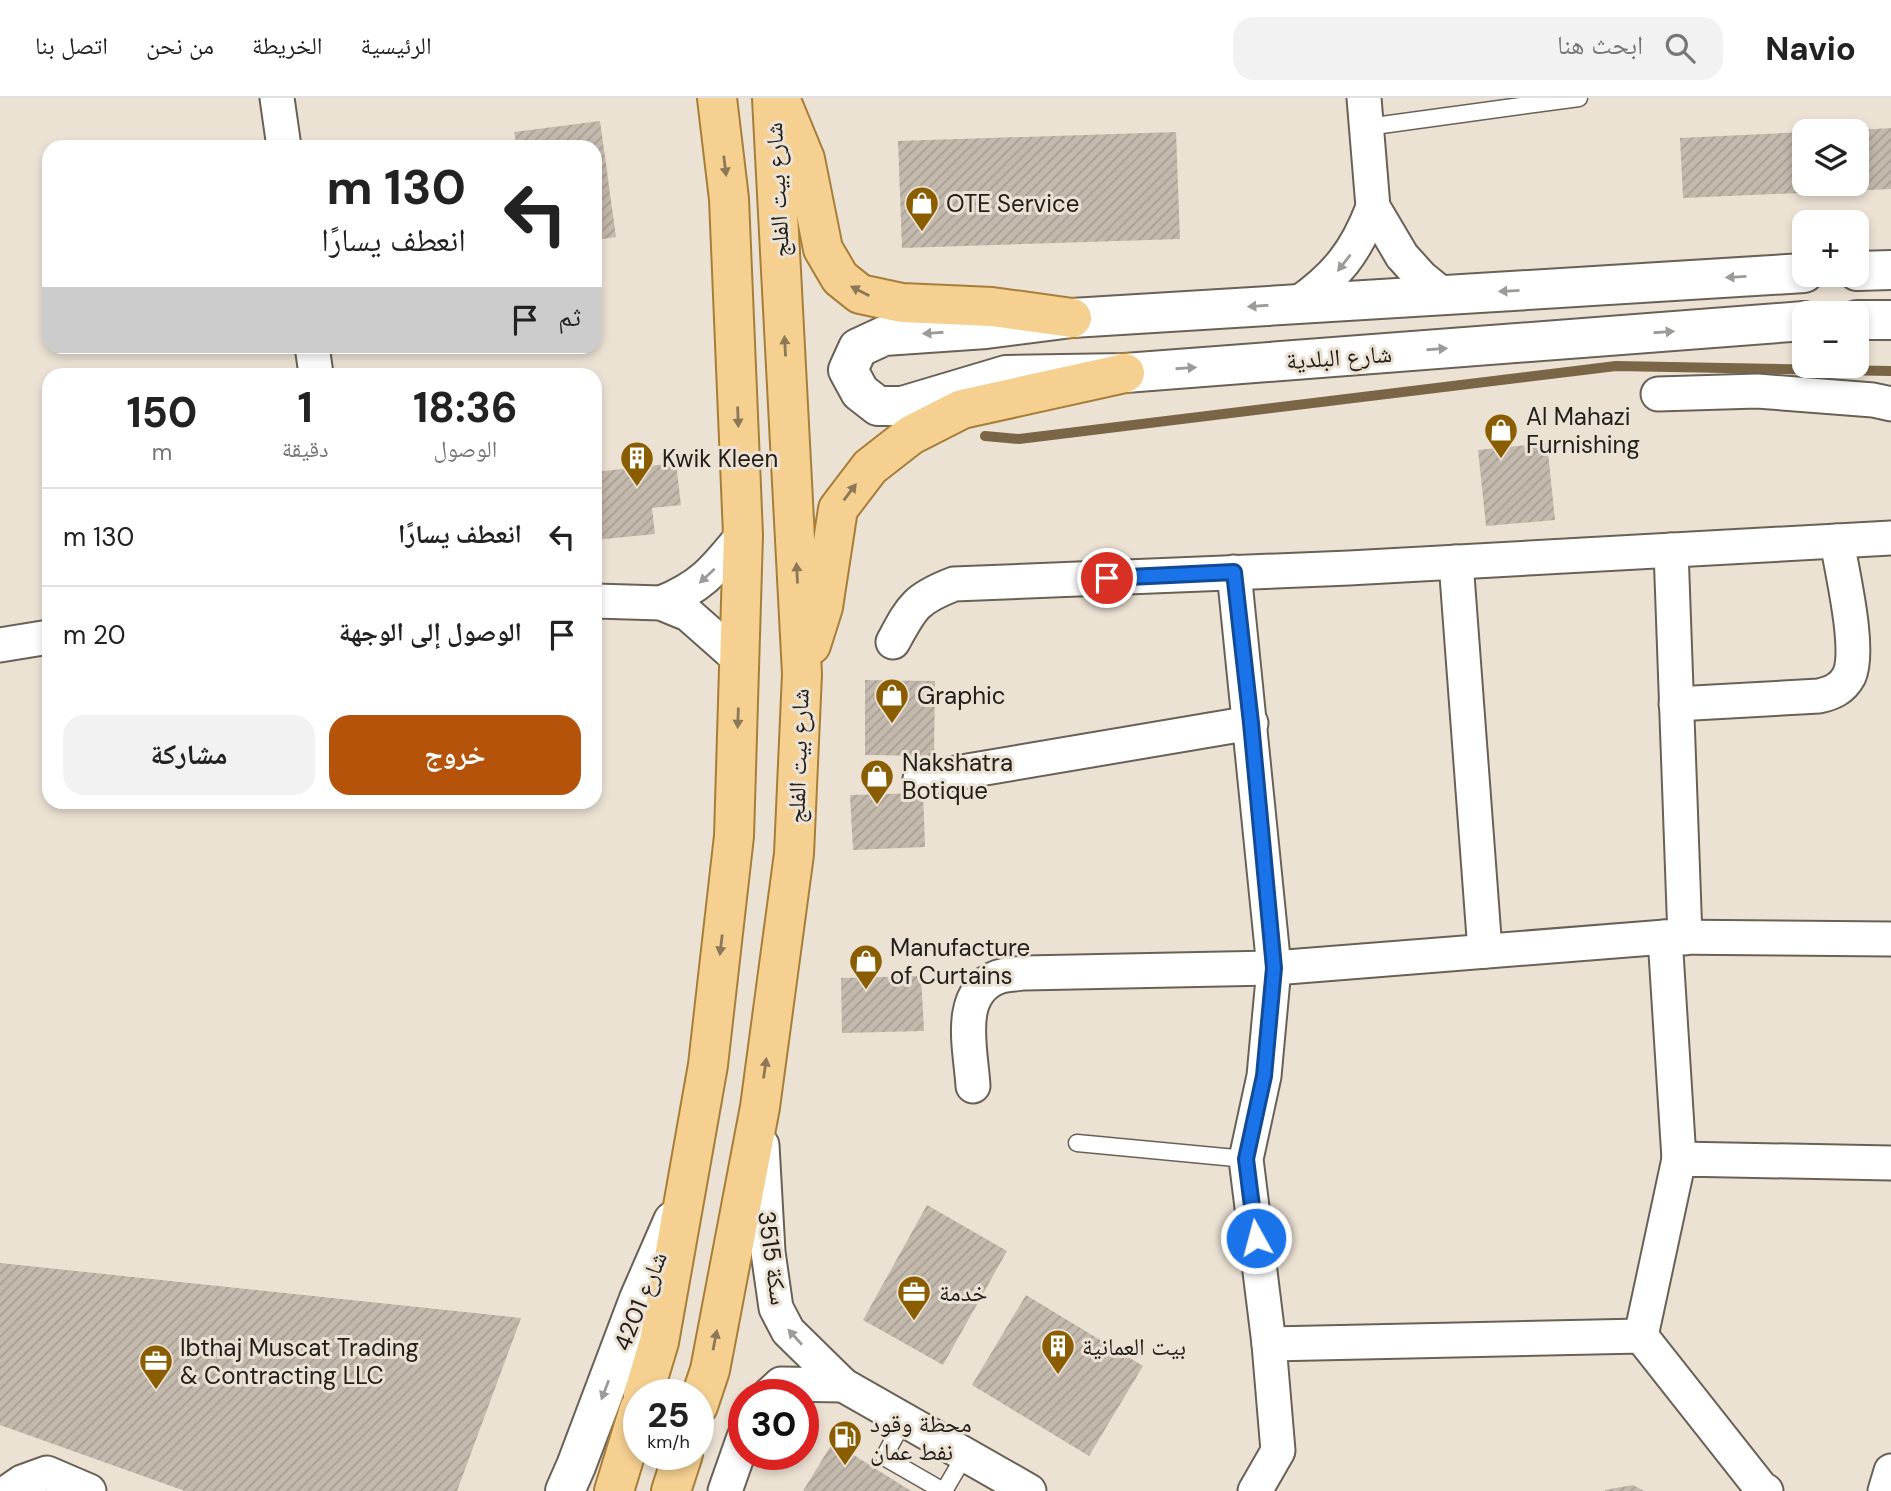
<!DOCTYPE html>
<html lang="ar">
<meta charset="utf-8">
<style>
:root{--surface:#fff;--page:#f2f2f2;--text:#222;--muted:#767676;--line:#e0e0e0;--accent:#b45309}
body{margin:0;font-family:"DM Sans","Noto Naskh Arabic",sans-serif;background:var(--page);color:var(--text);direction:rtl;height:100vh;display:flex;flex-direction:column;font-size:26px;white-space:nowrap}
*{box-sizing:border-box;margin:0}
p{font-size:23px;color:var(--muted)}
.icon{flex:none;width:38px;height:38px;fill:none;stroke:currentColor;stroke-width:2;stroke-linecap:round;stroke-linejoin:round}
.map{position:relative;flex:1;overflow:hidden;direction:ltr}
.side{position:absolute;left:42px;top:270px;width:560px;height:441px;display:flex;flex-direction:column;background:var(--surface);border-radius:21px;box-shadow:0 4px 10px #0003;direction:rtl}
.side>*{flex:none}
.hud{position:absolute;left:42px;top:42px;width:560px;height:214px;border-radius:21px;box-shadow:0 4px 10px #0003;direction:rtl;background:#fff;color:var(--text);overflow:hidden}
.tools{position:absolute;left:1792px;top:21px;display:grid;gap:14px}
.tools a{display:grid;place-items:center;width:77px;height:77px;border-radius:14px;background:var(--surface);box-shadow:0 4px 10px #0003;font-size:35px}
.speed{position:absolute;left:623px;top:1281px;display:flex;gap:14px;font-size:35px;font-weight:700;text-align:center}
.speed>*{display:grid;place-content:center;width:91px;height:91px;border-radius:50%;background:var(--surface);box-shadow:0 4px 10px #0003;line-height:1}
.speed small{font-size:18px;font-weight:400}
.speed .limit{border:10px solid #d22;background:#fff;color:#111}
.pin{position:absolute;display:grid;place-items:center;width:60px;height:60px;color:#fff;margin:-30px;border:4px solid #fff;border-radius:50%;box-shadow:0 2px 7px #0007}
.me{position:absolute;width:77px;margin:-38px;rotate:353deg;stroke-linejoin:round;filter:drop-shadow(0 0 5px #0008)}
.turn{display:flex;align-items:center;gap:24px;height:147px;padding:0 21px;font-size:32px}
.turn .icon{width:91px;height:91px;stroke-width:2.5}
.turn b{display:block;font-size:49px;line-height:60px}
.then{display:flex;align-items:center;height:66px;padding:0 21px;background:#0003;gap:14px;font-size:26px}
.eta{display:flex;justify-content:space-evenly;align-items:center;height:119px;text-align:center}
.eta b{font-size:42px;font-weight:700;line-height:49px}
.cta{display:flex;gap:14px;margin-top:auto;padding:14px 21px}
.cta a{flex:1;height:80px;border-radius:21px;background:var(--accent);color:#fff;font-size:28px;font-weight:700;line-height:80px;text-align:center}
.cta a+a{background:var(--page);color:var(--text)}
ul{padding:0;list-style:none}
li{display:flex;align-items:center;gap:21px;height:98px;padding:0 21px;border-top:2px solid var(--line)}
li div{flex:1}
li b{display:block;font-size:26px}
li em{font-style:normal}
header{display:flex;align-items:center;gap:42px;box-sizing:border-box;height:98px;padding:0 35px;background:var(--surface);border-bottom:2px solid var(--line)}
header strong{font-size:33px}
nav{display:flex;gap:38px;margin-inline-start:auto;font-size:24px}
.search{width:490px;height:63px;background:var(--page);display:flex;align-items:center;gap:18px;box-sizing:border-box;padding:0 24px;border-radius:21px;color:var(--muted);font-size:26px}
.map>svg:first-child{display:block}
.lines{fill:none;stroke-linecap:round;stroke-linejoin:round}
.stream{stroke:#7a6546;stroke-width:10}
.building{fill:url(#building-hatch)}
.lane-casing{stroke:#696155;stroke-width:19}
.street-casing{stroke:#696155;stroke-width:37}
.secondary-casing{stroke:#696155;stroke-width:42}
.primary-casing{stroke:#a77e38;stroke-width:42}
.lane{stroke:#fff;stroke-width:16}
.street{stroke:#fff;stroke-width:33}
.secondary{stroke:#fff;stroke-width:38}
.primary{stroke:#f5d091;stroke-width:38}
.oneway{fill:#8c7856}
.oneway2{fill:#9c9b98}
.route-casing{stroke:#114b97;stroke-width:18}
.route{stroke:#1a73e8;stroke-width:12}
.labels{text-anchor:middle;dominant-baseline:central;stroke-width:6;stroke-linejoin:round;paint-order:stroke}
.street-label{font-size:24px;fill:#23201b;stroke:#ece2d4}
.poi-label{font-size:24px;fill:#23201b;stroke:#ece2d4;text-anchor:start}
</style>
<header>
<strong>Navio</strong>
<div class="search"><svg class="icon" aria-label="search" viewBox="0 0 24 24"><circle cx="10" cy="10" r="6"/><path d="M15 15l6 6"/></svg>ابحث هنا</div>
<nav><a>الرئيسية</a><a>الخريطة</a><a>من نحن</a><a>اتصل بنا</a></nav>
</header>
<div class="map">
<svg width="1891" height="1393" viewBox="0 0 1891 1393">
<defs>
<pattern id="building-hatch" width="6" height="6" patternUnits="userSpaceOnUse" patternTransform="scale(1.75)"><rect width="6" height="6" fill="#c3b9ac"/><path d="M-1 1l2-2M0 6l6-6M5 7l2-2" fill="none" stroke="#a79f93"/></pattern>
</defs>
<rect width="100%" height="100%" fill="#ece2d4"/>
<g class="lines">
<path class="stream" d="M 985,338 L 1019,341 L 1616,268 L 1891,273"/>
</g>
<g class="building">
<path d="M 600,23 L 616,139 L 595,142 L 595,49 L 517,49 L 514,34 Z"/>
<path d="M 1891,30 L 1891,91 L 1683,100 L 1680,40 L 1804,34 L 1804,86 L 1857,86 L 1857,32 Z"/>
<path d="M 1176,34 L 1180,141 L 902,150 L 898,43 Z"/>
<path d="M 1547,345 L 1555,422 L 1486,428 L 1478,352 Z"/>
<path d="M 676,365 L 681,407 L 652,410 L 655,436 L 595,442 L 595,374 Z"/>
<path d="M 865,582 L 935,583 L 934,658 L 865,657 Z"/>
<path d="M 923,695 L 925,749 L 853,752 L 850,697 Z"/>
<path d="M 921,878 L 924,933 L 842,935 L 841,880 Z"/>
<path d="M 927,1107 L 1007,1153 L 943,1267 L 863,1222 Z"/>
<path d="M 0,1165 L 521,1220 L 457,1393 L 185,1393 L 0,1327 Z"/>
<path d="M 1026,1197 L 1143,1268 L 1089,1358 L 972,1287 Z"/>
<path d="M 833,1344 L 911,1393 L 803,1393 Z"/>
<path d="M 1633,1387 L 1644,1393 L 1605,1393 L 1605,1392 Z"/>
</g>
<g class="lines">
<g class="lane-casing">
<g id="lane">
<path d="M 1367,29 L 1579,0"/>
<path d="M 1077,1045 L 1246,1061"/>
<path d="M 904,1322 L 884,1359 L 943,1393"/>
<path d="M 944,1393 L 965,1357"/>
</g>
</g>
<g class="street-casing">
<g id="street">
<path d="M 277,0 L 284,49"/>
<path d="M 1364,0 L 1373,109 L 1402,158 L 1421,179 L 1443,197"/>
<path d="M 1297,206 C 1336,179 1356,154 1373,109"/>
<path d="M 312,248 L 316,276"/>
<path d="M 1658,296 L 1757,293 L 1873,302 L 1891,306"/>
<path d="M 1671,452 L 1685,840"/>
<path d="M 1456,464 L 1485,853"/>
<path d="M 1234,474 L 1274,870 L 1264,978 L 1246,1061 L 1269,1246"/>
<path d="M 595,503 L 661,505 L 688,516 L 740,562"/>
<path d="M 661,505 C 703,488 715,471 743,437"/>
<path d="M 893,544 C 912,509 915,501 954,486 L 1349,470 L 1891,440"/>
<path d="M 0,547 L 49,539"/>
<path d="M 1676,606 L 1819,598 C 1832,595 1842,591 1849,578 C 1861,552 1842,474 1837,443"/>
<path d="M 920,681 L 1251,625"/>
<path d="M 1665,839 L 1891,841"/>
<path d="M 973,988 C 971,952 955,895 998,879 C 1006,876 1017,876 1025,875 L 1274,870 L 1665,839 L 1679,1061"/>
<path d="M 762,1047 L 768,1154 L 776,1210 L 788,1233 L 843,1287 L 1029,1393"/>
<path d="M 1641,1238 L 1679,1061 L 1891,1065"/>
<path d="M 769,1297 L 781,1286 L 843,1287"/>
<path d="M 9,1393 L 22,1384 L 47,1375 L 89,1393"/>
<path d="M 725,1393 L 744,1339"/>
<path d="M 1255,1393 L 1278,1353 L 1269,1246 L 1641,1238 L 1761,1390 L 1766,1393"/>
<path d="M 1885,1393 L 1891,1373"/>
</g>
</g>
<g class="secondary-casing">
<g id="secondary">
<path d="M 1857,173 L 1891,172"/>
<path d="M 1804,175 L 1072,220 L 986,231 L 884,238 L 858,250 L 848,272 L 860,294 L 878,308 L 902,308 L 1006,277 L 1125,275 L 1804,223"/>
<path d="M 1857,222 L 1891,222"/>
<path d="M 565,1393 L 576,1368 L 639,1201 L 673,1123"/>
</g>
</g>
<g class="primary-casing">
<g id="primary">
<path d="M 782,5 L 805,61 L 823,151 L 840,180 L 860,196 L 902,205 L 992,209 L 1072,220"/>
<path d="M 811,547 L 823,509 L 838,411 L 870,369 L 911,337 L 962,311 L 1125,275"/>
<path d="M 643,1297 L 659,1244 L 708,967 L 734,738 L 743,437 L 729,101 L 717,0"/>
<path d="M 698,1308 L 710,1272 L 760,1009 L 794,756 L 802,576 L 772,0"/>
<path d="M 614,1393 L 639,1311"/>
<path d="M 671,1393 L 683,1356"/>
</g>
</g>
<use href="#lane" class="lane"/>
<use href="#street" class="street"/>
<use href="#secondary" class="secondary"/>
<use href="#primary" class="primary"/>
</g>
<defs><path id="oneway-solid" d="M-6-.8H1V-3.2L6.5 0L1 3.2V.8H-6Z" transform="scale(1.75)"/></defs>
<g class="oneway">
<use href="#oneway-solid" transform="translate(725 68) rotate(83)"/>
<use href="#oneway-solid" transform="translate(860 193) rotate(-153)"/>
<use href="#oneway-solid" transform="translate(785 248) rotate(-93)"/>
<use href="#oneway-solid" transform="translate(738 319) rotate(88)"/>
<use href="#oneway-solid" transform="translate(850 394) rotate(-53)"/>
<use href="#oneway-solid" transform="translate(797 475) rotate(-93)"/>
<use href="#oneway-solid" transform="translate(738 620) rotate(92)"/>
<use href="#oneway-solid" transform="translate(721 847) rotate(97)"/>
<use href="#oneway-solid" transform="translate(765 970) rotate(-82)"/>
<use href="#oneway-solid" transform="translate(715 1242) rotate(-79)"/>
</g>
<g class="oneway2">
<use href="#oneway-solid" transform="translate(1344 165) rotate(128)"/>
<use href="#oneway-solid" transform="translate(1736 179) rotate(177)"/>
<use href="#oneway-solid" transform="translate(1509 193) rotate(177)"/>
<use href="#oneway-solid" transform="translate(1258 208) rotate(176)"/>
<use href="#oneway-solid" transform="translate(1664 234) rotate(-4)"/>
<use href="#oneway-solid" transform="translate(933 235) rotate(176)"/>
<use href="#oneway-solid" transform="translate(1437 251) rotate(-4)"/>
<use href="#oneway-solid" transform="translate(1186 270) rotate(-4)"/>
<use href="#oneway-solid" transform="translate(707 478) rotate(137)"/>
<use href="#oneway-solid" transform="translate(795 1239) rotate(-132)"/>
<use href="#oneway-solid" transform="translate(605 1292) rotate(111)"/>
</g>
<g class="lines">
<g class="route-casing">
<path id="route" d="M 1107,480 L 1234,474 L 1251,625 L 1274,870 L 1264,978 L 1246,1061 L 1256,1140"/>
</g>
<use href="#route" class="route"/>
</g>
<defs>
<g id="shop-pin" transform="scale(1.75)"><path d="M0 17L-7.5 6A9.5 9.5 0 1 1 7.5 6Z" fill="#895d00" stroke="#ece2d4"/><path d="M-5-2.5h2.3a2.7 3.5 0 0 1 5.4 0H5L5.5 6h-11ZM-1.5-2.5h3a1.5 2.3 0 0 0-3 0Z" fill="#fff"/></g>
<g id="building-pin" transform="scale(1.75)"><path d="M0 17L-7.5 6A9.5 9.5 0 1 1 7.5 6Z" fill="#895d00" stroke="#ece2d4"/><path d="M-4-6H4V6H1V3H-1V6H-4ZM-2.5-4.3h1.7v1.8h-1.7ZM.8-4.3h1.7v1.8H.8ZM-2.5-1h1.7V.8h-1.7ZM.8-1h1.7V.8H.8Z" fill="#fff"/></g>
<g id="office-pin" transform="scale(1.75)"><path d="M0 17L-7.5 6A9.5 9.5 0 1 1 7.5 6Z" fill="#895d00" stroke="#ece2d4"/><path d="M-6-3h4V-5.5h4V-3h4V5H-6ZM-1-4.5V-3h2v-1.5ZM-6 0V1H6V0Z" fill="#fff"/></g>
<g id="fuel-pin" transform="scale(1.75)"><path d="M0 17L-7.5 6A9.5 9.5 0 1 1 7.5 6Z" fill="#895d00" stroke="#ece2d4"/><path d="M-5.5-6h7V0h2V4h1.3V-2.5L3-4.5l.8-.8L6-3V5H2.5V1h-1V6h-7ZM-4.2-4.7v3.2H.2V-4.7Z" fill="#fff"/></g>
</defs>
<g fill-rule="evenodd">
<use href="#shop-pin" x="922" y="105"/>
<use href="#shop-pin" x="1501" y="332"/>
<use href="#building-pin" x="637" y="360"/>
<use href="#shop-pin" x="892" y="597"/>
<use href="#shop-pin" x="877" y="678"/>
<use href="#shop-pin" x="866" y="863"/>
<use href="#office-pin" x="914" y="1194"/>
<use href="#building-pin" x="1058" y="1248"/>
<use href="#office-pin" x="156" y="1263"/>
<use href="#fuel-pin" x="845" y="1339"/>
</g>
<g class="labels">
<g class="street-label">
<text transform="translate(777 92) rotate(-93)">شارع بيت الفلج</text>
<text transform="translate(1339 259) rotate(-4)">شارع البلدية</text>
<text transform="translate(798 658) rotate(-88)">شارع بيت الفلج</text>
<text transform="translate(773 1160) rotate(82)">سكة 3515</text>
<text transform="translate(640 1203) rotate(-68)">شارع 4201</text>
</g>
<g class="poi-label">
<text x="946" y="105">OTE Service</text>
<text x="1526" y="318">Al Mahazi<tspan x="1526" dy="28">Furnishing</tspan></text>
<text x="662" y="360">Kwik Kleen</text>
<text x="917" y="597">Graphic</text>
<text x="902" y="664">Nakshatra<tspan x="902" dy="28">Botique</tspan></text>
<text x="890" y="849">Manufacture<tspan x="890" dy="28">of Curtains</tspan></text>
<text x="939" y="1194">خدمة</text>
<text x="1082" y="1248">بيت العمانية</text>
<text x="180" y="1249">Ibthaj Muscat Trading<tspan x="180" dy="28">&amp; Contracting LLC</tspan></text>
<text x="870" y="1325">محطة وقود<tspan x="870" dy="28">نفط عمان</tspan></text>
</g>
</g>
</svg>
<div class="tools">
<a><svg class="icon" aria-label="layers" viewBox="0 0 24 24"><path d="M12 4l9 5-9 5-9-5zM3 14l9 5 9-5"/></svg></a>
<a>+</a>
<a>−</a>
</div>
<div class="speed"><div>25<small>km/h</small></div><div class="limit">30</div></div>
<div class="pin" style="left:1107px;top:480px;background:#d93025"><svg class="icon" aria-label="arrive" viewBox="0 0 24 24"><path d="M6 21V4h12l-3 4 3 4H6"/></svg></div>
<svg class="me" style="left:1256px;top:1140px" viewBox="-20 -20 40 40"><circle r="17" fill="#1a73e8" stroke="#fff" stroke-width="3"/><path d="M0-11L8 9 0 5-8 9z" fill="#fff"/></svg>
<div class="hud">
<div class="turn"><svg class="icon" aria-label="left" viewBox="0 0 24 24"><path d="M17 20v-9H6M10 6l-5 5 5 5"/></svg><div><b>130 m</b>انعطف يسارًا</div></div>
<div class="then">ثم<svg class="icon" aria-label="arrive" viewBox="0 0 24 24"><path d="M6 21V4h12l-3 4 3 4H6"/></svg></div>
</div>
<section class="side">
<div class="eta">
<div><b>18:36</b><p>الوصول</p></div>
<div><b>1</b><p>دقيقة</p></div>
<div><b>150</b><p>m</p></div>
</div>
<ul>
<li><svg class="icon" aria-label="left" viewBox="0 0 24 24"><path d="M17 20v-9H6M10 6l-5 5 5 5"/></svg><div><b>انعطف يسارًا</b></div><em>130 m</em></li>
<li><svg class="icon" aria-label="arrive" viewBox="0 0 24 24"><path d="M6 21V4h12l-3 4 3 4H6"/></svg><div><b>الوصول إلى الوجهة</b></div><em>20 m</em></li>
</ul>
<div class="cta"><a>خروج</a><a>مشاركة</a></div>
</section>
</div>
